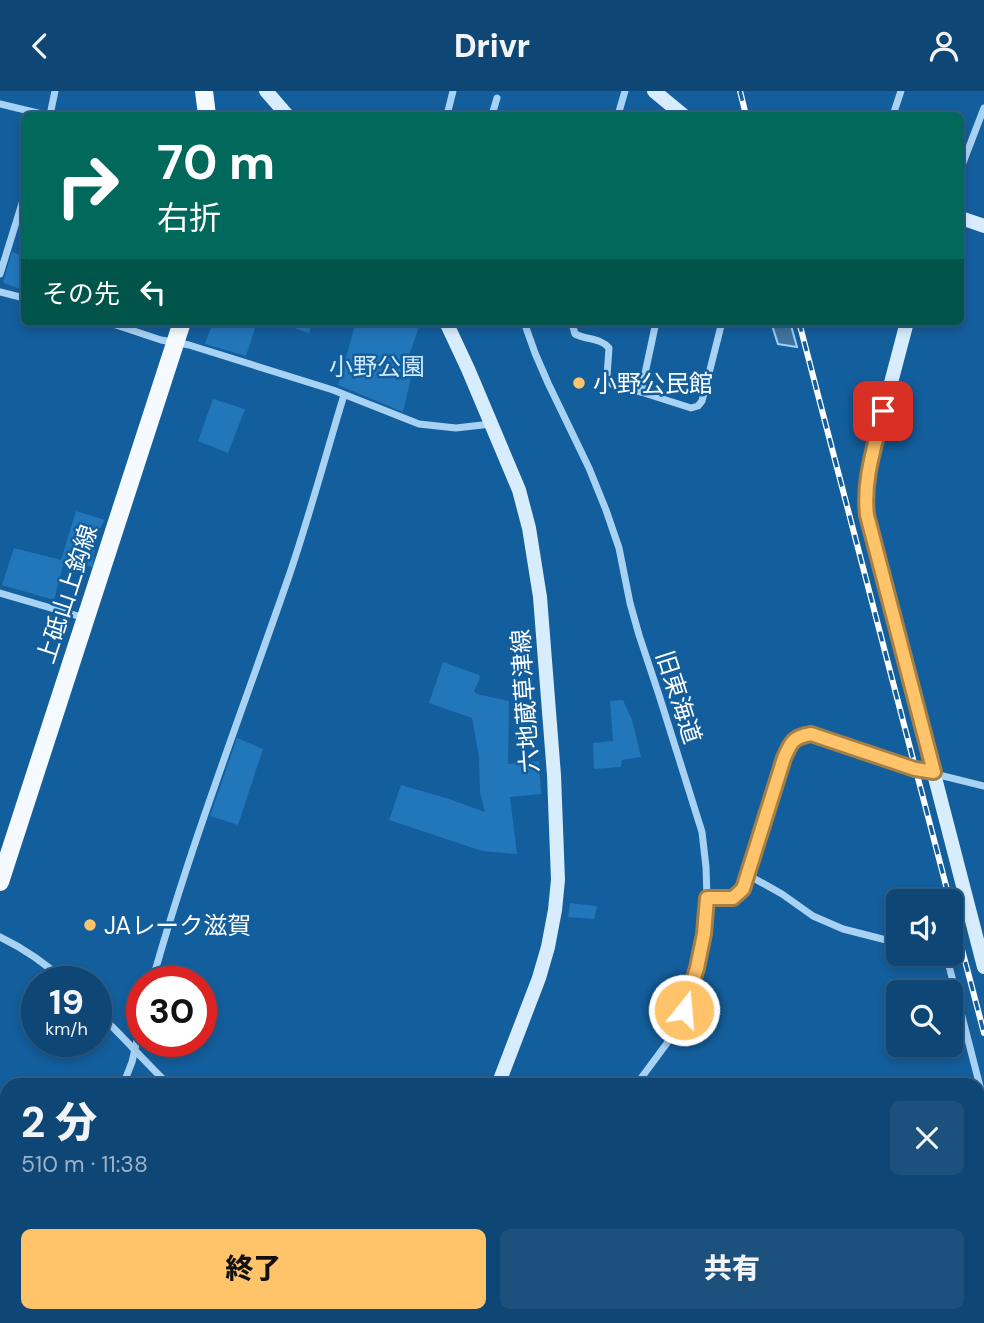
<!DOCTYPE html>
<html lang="ja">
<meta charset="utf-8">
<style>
:root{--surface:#0e4675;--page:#1c507d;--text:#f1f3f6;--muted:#9bb1c5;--line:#2e5e87;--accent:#ffc46a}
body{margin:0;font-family:"DM Sans","Noto Sans JP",sans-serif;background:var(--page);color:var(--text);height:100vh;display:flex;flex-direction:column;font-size:26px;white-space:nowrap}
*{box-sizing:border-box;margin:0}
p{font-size:23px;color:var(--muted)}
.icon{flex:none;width:38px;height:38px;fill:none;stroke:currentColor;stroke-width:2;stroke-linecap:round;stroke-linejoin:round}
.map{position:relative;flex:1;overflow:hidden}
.drawer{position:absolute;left:0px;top:987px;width:985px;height:245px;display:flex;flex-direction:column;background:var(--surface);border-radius:21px 21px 0 0;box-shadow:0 4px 10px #0003,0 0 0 2px var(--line)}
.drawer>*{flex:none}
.banner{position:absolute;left:21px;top:21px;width:943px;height:214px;border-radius:10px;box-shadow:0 4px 10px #0003,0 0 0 2px var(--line);background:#00695c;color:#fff;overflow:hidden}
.fabs{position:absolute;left:886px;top:798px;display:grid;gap:14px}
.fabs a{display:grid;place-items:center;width:77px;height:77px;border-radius:10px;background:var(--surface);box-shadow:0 4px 10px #0003,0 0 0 2px var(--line);font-size:35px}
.speed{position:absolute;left:21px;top:875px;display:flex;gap:14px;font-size:35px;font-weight:700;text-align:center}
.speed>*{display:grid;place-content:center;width:91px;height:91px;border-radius:50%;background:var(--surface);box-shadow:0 4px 10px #0003,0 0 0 2px var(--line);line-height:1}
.speed small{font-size:18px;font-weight:400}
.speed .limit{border:10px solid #d22;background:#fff;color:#111}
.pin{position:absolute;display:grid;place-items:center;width:60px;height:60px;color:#fff;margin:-30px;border-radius:14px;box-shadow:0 4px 10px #0006}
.me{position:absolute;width:77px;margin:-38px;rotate:17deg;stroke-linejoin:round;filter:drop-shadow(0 0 5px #0008)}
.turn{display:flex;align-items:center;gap:24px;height:147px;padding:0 21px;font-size:32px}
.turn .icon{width:91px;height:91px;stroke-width:2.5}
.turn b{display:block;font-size:49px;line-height:60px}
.then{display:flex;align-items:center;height:66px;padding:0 21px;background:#0003;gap:14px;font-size:26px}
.round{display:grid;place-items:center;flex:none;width:74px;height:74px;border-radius:10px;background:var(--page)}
.summary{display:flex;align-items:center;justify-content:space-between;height:119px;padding:0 21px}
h1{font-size:42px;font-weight:800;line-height:52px}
.primary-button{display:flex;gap:14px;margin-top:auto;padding:14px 21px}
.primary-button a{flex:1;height:80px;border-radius:10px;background:var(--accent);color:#111;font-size:28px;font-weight:800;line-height:80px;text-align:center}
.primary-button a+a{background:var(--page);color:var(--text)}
header{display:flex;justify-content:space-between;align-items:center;height:91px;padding:0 21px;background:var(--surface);font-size:32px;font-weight:800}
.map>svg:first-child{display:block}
.green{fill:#2177b9}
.water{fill:#3e739f;stroke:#9acff7;stroke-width:2}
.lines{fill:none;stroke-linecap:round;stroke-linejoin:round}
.river{stroke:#3e739f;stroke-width:19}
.street{stroke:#a8d2f4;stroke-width:7}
.secondary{stroke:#d7ecfd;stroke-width:14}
.primary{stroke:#f4faff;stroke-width:18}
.rail-casing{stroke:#fff;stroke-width:6}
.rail{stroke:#135e9c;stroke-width:3.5;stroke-dasharray:10;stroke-linecap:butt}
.route-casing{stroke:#a67f45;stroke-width:18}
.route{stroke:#ffc46a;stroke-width:12}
.poi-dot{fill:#ffc46a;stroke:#135e9c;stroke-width:2.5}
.labels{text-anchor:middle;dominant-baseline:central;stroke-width:5;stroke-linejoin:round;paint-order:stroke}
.park-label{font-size:24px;fill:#d0eafd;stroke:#135e9c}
.poi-label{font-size:24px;fill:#fff;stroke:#135e9c;text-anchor:start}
.street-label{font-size:24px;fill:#fff;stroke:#135e9c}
</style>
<header><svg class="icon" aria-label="back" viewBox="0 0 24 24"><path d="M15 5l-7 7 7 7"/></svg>Drivr<svg class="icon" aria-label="person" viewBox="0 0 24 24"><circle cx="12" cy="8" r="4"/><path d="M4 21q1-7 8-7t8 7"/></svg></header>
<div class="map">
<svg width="984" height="1232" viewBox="0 0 984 1232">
<rect width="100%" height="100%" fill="#135e9c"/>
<g class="green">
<path d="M 12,161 L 24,165 L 24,199 L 6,193 L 3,191 Z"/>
<path d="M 213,231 L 257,231 L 246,265 L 205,253 Z"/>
<path d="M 276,231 L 312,231 L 309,242 Z"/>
<path d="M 356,231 L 419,231 L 420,233 L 408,267 L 415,270 L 403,321 L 338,294 Z"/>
<path d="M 213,308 L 245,318 L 228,362 L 198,350 Z"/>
<path d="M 76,420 L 105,429 C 95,443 94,459 93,476 L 64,471 L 54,509 L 2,494 L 14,457 L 61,469 Z"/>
<path d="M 443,571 L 479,584 L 480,587 L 474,600 L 477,603 L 509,610 L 508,673 L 539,670 L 541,703 L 510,706 L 517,763 L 482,760 L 389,729 L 401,694 L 449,708 L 485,721 L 480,701 L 479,666 L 472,627 L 429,612 Z"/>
<path d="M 623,609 L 632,629 L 641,666 L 622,669 L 621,676 L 594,678 L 593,652 L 613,650 L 610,610 Z"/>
<path d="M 237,647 L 263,658 L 238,734 L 210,725 Z"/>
<path d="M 570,812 L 597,815 L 594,828 L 568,826 Z"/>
<path d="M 0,1200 L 4,1205 L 7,1204 L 7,1225 L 37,1225 L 39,1232 L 0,1232 Z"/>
</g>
<path class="water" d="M 771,231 L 790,231 L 797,256 L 778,253 Z"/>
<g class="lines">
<g class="river">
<path d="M 0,1139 L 7,1149"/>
<path d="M 41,1225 L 43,1232"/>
</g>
<g class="street">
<path d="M 0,13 L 46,24"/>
<path d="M 50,24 L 55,0"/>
<path d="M 447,24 L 453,0"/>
<path d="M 492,24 L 497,7"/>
<path d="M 618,24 L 625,0"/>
<path d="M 893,24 L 901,0"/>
<path d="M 961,77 L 984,17"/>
<path d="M 0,183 L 24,106"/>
<path d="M 0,201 L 24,207"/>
<path d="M 107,231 L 161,249 L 189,254 L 333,299 L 419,333 L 456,337 L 491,333"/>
<path d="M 524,231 L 535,262 L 548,292 L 589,377 L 606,419 L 619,457 L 630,512 L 639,544 L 659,604 L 702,741 L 706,776 L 707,807 L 704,843 L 697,877 L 684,919 L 673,944 L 636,994"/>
<path d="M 573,231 L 573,236 L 575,243 C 587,249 601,247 609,257 L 607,285 L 609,291 L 616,296 L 641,301 L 691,317 L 698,315 L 702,310 L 722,231"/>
<path d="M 641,301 L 656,231"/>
<path d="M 0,502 L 85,527"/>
<path d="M 748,784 L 782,803 L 813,825 L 843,838 L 898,852"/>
<path d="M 707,807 L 733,807 L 743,798 L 784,667 C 791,651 793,646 811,643 L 915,678 L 984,695"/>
<path d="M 0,846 C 25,858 45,872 66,891"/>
<path d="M 946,863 L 984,1011"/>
<path d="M 152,891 C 191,752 243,618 290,482 C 310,423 326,363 344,304"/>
<path d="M 96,920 C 122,944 144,970 169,994"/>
<path d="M 123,994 L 132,971 L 142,928"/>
<path d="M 978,1203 L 984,1184"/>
<path d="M 900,1225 L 930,1232"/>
<path d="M 566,1232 L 567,1225"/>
<path d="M 970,1232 L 972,1225"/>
</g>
<g class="secondary">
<path d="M 266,0 L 287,24"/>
<path d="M 654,0 L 683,24"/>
<path d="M 961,127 L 984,135"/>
<path d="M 446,231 L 468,278 L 519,399 L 529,437 L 540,506 L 554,684 L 558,789 L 555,819 L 548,856 L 539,887 L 498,994"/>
<path d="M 907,231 L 868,379 L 865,410 L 867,424 L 984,876"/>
<path d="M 412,1232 L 413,1225"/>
</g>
<g class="primary">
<path d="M 204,0 L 207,24"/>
<path d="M 0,791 L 182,231"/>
</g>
<g class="rail-casing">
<g id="rail">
<path d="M 740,0 L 746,24"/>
<path d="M 799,231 L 950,810"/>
<path d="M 950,813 L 984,942"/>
</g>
</g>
<use href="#rail" class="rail"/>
</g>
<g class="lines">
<g class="route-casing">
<path id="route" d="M 684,919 L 697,877 L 704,843 L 707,807 L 733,807 L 743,798 L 784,667 C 791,651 793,646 811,643 L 915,678 L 934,681 L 867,424 C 863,388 875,355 883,320"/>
</g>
<use href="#route" class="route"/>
</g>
<g class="poi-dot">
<circle cx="579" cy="292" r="7"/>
<circle cx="90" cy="834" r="7"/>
</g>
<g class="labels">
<g class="park-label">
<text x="377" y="275">小野公園</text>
</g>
<g class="poi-label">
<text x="593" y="292">小野公民館</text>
<text x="104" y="834">JAレーク滋賀</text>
</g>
<g class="street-label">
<text transform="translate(67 503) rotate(-72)">上砥山上鈎線</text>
<text transform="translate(679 606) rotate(72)">旧東海道</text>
<text transform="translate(525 610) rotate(-94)">六地蔵草津線</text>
</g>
</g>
</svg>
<div class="fabs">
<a><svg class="icon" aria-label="sound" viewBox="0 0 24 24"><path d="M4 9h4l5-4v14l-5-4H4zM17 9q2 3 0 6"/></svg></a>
<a><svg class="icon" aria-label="search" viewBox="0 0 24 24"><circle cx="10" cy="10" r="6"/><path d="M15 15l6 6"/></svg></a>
</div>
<div class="speed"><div>19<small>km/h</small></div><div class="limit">30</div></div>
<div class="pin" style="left:883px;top:320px;background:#d93025"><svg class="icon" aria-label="arrive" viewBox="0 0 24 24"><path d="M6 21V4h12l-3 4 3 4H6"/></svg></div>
<svg class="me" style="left:684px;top:919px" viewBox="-20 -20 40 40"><circle r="17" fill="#ffc46a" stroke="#fff" stroke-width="3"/><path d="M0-11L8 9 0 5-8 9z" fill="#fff"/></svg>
<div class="banner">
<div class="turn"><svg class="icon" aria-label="right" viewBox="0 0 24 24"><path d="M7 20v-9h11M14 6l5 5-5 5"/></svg><div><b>70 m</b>右折</div></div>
<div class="then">その先<svg class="icon" aria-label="left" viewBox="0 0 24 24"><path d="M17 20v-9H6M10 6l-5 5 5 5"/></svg></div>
</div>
<section class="drawer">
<div class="summary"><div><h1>2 分</h1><p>510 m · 11:38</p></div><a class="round"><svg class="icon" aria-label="close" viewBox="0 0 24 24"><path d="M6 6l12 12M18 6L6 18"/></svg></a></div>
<div class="primary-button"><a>終了</a><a>共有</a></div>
</section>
</div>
